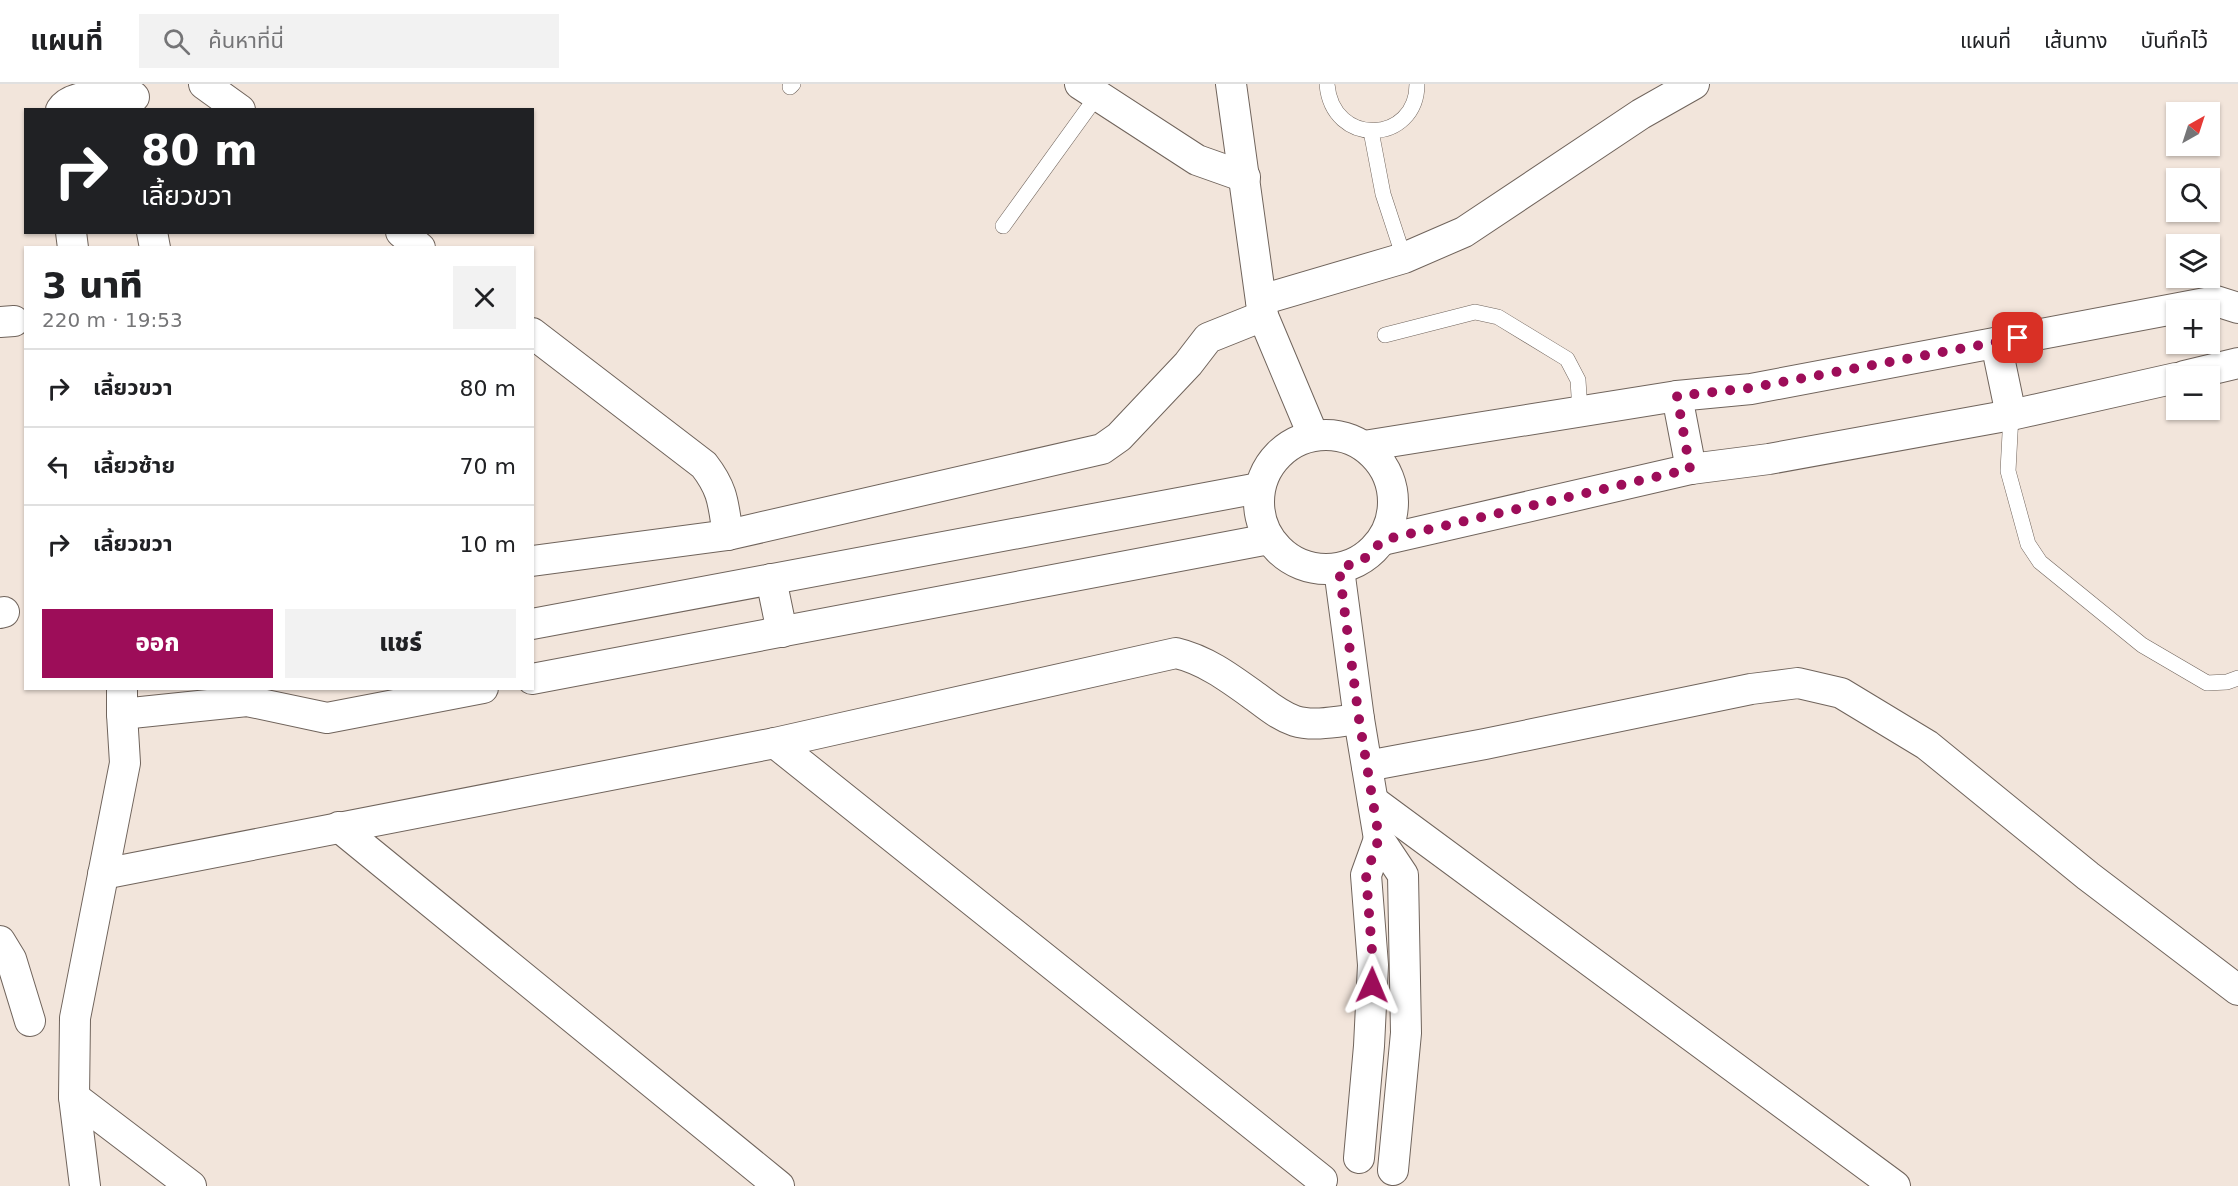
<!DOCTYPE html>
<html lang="th">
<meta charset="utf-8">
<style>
:root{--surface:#fff;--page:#f2f2f2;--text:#202124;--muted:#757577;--line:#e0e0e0;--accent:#9d0d59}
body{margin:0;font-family:"DejaVu Sans","Noto Sans Thai",sans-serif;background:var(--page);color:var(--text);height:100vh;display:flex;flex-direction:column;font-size:22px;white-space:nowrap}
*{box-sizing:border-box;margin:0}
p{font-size:20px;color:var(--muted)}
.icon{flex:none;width:33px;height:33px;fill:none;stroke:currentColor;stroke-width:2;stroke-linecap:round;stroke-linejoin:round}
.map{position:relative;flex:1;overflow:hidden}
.panel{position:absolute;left:24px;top:162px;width:510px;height:444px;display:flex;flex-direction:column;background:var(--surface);border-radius:0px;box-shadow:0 2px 4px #0004}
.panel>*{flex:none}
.banner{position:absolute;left:24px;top:24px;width:510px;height:126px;border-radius:0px;box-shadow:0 2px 4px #0004;background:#202124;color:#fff;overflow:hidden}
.needle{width:39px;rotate:39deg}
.buttons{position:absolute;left:2166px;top:18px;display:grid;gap:12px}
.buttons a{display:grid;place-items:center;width:54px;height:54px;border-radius:0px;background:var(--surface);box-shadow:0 2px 4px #0004;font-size:30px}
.pin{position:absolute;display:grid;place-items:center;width:51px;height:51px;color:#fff;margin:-26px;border-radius:12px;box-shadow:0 3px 9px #0006}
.me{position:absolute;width:66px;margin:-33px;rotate:1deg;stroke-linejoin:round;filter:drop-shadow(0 0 4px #0008)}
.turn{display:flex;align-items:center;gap:21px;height:126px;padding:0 18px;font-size:27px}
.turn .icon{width:78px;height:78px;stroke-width:2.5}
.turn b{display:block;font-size:42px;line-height:51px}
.round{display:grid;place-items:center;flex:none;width:63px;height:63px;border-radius:0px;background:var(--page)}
.head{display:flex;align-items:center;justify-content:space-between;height:102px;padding:0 18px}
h1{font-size:36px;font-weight:800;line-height:45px}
.action{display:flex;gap:12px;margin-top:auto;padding:12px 18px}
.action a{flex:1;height:69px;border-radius:0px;background:var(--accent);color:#fff;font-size:24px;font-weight:800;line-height:69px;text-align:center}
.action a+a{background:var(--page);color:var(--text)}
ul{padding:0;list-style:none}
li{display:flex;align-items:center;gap:18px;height:78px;padding:0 18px;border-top:2px solid var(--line)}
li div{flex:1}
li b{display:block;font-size:22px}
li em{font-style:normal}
header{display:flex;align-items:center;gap:36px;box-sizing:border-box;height:84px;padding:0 30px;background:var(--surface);border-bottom:2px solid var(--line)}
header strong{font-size:28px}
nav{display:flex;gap:33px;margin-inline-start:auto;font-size:21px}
.search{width:420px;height:54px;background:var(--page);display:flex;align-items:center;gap:15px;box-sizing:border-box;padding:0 21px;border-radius:0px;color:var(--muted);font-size:22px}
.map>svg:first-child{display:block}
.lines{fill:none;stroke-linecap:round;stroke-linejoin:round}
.service-casing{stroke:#70645c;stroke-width:16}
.minor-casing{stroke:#70645c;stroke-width:32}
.service{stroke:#fff;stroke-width:15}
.minor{stroke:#fff;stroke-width:30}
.route{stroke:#9d0d59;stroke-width:10;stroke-dasharray:0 18}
</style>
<header>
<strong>แผนที่</strong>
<div class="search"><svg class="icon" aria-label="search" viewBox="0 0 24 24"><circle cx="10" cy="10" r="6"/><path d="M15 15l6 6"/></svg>ค้นหาที่นี่</div>
<nav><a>แผนที่</a><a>เส้นทาง</a><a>บันทึกไว้</a></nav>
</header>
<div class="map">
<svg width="2238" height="1102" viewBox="0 0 2238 1102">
<rect width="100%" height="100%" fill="#f2e5db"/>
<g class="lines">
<g class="service-casing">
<g id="service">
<path d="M 1327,0 C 1332,64 1417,60 1417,0"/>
<path d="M 790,3 L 793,0"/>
<path d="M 1371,47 L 1383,110 L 1404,174"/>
<path d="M 1003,142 L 1097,12"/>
<path d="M 1385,251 L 1475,228 L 1498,233 L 1567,275 L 1578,296 L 1580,327"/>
<path d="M 2011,331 L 2008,387 L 2028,460 L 2040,478 L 2142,561 L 2207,599 L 2227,598 L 2238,594"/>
</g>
</g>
<g class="minor-casing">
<g id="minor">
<path d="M 204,0 L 240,26"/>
<path d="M 1080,0 L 1197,76 L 1245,93"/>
<path d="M 1231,0 L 1263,232 L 1313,351"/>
<path d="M 61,26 C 73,7 114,13 134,13"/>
<path d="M 71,148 L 73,164"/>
<path d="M 152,148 L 155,164"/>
<path d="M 401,148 L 420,164"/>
<path d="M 1261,216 L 1404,174 L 1464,148 L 1641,30 L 1694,0"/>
<path d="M 0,238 L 14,237"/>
<path d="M 532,249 L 704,381 C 724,407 723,420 728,451"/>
<path d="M 1996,259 L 2011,331"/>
<path d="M 2184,292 L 2238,279"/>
<path d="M 1677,312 L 1691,385"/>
<circle cx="1326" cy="418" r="67"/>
<path d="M 1364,362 L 1677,312 L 1751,305 L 2216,217 L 2238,224"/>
<path d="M 1383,456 L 1691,385 L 1769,375 L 2011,331 L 2176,294"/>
<path d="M 532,477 L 728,451 L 1102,365 L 1119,353 L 1188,280 L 1208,254 L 1263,232"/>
<path d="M 1339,485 L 1359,635 L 1379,755 L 1403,791 L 1406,949 L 1393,1086"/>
<path d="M 771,495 L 782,548"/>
<path d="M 0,529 L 4,528"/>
<path d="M 532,540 L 1259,404"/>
<path d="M 532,595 L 1269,455"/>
<path d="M 122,604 L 122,630 L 247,617 L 327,634 L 483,604"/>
<path d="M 775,659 L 1322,1096"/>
<path d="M 1367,682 L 1485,660 L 1751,605 L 1798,599 L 1841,609 L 1927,661 L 2088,792 L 2238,906"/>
<path d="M 1373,717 L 1895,1102"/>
<path d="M 339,743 L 779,1102"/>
<path d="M 103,790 L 775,659 L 1176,569 C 1206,576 1231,595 1256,613 C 1268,622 1280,632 1295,637 C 1314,643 1340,637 1359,635"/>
<path d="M 0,857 L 11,875 L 30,937"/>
<path d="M 74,1013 L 191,1102"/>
<path d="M 1359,1074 L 1369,962 L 1373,881 L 1366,791 L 1379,755"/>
<path d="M 85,1102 L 74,1013 L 75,934 L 125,679 L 122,630"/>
</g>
</g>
<use href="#service" class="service"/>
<use href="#minor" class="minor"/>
</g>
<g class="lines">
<path class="route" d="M 1372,901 L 1373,880 L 1366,791 L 1379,754 L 1359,635 L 1339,485 L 1364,475 L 1383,456 L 1690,385 L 1677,312 L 1750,304 L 2018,254"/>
</g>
</svg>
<div class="buttons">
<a><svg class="needle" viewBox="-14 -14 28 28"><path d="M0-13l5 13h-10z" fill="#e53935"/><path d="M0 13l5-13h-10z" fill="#757577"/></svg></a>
<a><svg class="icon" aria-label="search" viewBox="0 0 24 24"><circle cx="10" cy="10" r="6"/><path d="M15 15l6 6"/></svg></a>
<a><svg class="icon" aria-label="layers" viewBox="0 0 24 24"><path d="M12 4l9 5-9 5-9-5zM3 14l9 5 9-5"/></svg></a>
<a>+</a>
<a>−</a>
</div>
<div class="pin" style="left:2018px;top:254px;background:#d93025"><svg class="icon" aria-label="arrive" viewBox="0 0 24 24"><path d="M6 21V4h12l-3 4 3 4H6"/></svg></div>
<svg class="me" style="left:1372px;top:901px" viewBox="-20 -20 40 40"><path d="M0-17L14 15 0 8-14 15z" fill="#9d0d59" stroke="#fff" stroke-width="4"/></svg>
<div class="banner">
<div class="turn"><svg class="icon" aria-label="right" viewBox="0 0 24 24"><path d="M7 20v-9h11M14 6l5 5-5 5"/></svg><div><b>80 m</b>เลี้ยวขวา</div></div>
</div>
<section class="panel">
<div class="head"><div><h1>3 นาที</h1><p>220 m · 19:53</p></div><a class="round"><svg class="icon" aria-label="close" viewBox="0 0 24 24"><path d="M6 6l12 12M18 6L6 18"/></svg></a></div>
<ul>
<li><svg class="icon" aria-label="right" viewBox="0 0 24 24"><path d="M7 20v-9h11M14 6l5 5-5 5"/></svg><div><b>เลี้ยวขวา</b></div><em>80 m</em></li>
<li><svg class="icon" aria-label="left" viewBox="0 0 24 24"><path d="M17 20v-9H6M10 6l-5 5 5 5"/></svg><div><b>เลี้ยวซ้าย</b></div><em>70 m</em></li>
<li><svg class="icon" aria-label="right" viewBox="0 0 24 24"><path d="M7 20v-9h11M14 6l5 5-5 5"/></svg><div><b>เลี้ยวขวา</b></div><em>10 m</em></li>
</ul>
<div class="action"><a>ออก</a><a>แชร์</a></div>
</section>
</div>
